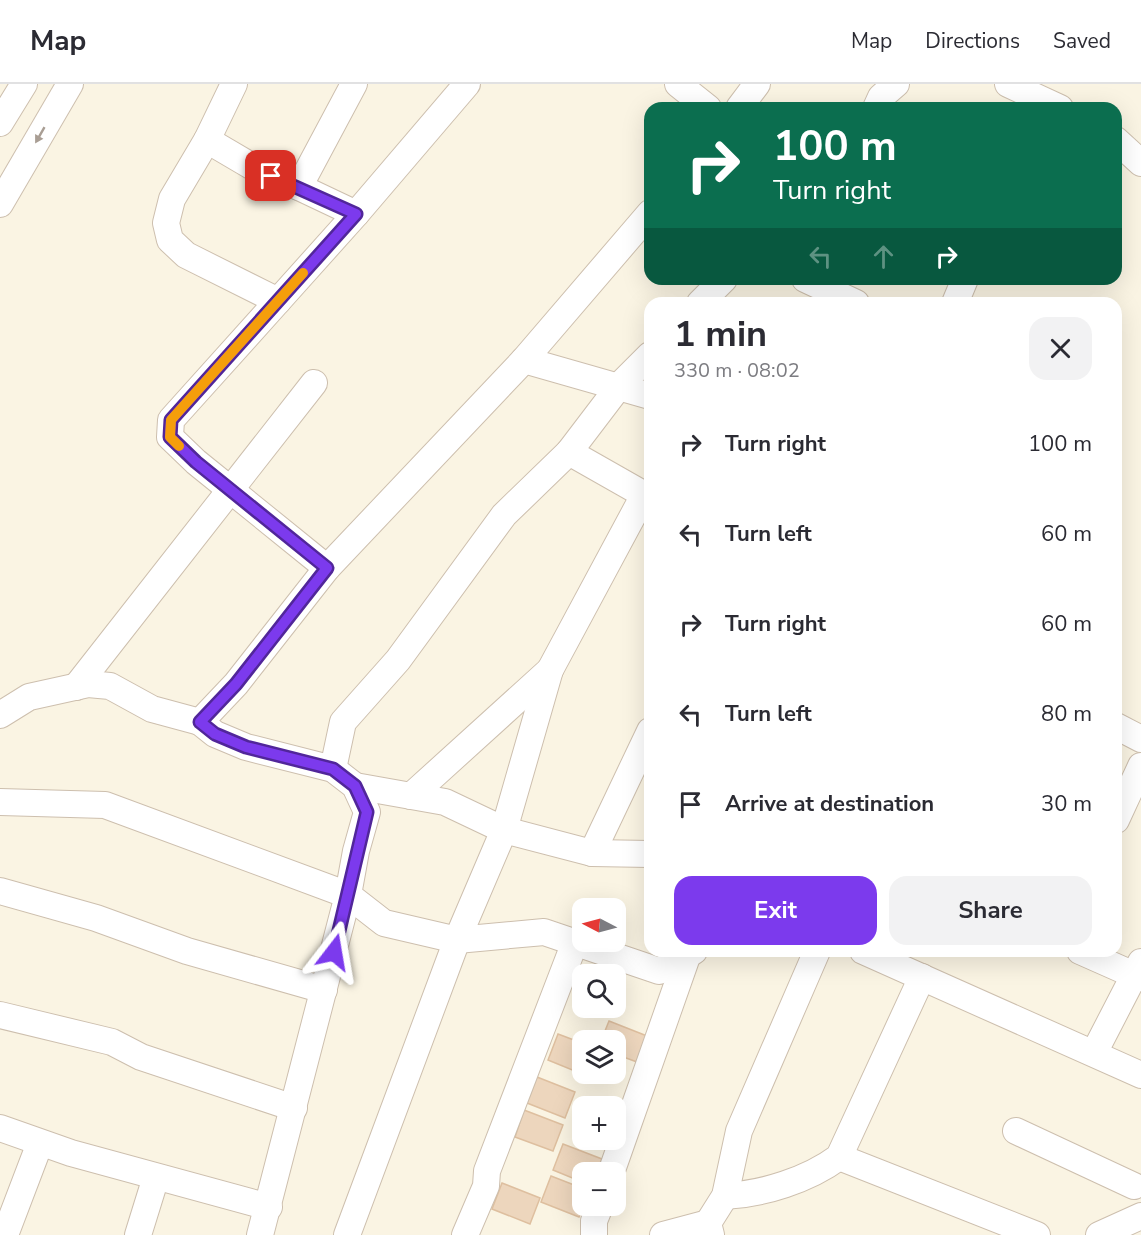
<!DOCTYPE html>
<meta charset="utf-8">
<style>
:root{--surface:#fff;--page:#f2f2f3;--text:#2b2b33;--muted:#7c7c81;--line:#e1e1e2;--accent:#7c3aed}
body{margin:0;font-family:"Nunito Sans",sans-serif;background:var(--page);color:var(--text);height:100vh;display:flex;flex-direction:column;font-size:22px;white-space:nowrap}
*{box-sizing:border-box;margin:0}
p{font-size:20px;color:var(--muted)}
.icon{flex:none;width:33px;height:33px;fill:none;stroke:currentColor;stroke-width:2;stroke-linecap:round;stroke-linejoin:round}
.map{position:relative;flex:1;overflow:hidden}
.panel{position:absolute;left:644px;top:213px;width:478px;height:660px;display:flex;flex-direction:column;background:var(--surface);border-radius:18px;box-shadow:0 6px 24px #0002}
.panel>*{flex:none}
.guide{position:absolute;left:644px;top:18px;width:478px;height:183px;border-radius:18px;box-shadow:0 6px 24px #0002;background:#0b6e4f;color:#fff;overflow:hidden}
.needle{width:39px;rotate:276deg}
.buttons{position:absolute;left:572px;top:814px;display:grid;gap:12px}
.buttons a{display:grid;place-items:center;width:54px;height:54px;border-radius:12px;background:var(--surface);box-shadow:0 6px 24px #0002;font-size:30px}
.pin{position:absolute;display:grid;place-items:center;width:51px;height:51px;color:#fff;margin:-26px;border-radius:12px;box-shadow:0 3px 9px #0006}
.me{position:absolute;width:66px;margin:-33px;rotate:14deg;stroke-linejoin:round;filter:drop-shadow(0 0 4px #0008)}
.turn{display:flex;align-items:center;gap:21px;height:126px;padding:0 30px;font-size:27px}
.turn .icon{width:78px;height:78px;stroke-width:2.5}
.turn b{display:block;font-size:42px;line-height:51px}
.lanes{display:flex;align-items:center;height:57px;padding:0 30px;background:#0003;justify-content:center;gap:30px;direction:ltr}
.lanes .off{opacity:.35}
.round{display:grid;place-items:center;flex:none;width:63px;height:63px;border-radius:18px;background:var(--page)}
.overview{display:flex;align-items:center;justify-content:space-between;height:102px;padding:0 30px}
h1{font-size:36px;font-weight:700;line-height:45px}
.primary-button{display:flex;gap:12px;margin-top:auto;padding:12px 30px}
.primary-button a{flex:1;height:69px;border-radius:18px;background:var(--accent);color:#fff;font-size:24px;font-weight:700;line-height:69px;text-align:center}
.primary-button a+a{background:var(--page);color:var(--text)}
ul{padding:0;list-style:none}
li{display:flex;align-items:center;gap:18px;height:90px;padding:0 30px}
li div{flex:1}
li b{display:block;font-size:22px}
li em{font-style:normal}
header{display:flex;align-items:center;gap:36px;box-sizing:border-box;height:84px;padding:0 30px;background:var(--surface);border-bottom:2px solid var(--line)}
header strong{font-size:28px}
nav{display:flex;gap:33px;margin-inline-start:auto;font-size:21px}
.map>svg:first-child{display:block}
.building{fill:#edd6bd;stroke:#debf9f;stroke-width:1.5}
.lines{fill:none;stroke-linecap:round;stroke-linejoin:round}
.minor-casing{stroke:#cdbfae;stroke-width:28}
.minor{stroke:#fff;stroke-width:26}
.oneway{fill:#a99e94}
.route-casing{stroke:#51269a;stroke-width:15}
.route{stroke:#7c3aed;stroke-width:10}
.slow{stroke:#f59e0b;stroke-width:10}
</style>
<header>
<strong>Map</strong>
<nav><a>Map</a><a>Directions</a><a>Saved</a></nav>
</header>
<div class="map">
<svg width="1141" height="1151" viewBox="0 0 1141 1151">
<rect width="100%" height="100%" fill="#faf4e3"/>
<g class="building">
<path d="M 609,937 L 647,952 L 637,978 L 615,970 L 615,957 L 601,957 Z"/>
<path d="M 558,950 L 582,959 L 582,990 L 548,976 Z"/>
<path d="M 537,993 L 575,1008 L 565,1034 L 527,1019 Z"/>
<path d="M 524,1026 L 563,1041 L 553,1067 L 515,1053 Z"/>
<path d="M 563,1060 L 602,1075 L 596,1089 L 582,1089 L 582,1098 L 553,1086 Z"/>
<path d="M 551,1092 L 582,1104 L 584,1122 L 579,1133 L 541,1118 Z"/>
<path d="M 502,1099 L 540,1114 L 530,1140 L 492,1125 Z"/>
</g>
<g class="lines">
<g class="minor-casing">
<g id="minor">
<path d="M 234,0 L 207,56 L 258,86 L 299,103 L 354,0"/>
<path d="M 678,0 L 708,24"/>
<path d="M 1008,0 L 1060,24"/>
<path d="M 739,24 L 757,0"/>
<path d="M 876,24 L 881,13 L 896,0"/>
<path d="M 0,39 L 24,0"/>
<path d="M 207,56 L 172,115 L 166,139 L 170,156 L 186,171 L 278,217 L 171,336 L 170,353 L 196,378 L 327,484"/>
<path d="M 1116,56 L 1141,79"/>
<path d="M 299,103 L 356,130 L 467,0"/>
<path d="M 0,120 L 70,0"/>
<path d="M 650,129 L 524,276 L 327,484 L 236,600 L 200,638 L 215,650 L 246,663 L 333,685 L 355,702 L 367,728 L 356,767 L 348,811 L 384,839 L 457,856 L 544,848 L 659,887 L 694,867"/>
<path d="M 805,195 L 856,219"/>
<path d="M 278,217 L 356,130"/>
<path d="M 700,219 L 724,195"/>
<path d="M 955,219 L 965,195"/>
<path d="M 524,276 L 650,312"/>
<path d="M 569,368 L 650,414"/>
<path d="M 76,603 L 314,299"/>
<path d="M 0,631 L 29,613 L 88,600 L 110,602 L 152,625 L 200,638"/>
<path d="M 1116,642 L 1141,655"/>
<path d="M 333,685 L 343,638 L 398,576 L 504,431 L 569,368 L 620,301 L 650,271"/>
<path d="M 355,702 L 445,718 L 504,746 L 592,769 L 650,770"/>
<path d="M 411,712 L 550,586"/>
<path d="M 0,718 L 105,721 L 348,811 L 260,1151"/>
<path d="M 1116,736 L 1141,682"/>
<path d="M 592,769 L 650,647"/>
<path d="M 0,807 L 96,834 L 187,867 L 324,906"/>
<path d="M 863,867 L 1141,991"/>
<path d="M 1080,867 L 1141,894"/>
<path d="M 0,931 L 112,958 L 141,973 L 294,1024"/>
<path d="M 1094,969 L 1141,878"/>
<path d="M 0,1044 L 71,1069 L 269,1123"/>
<path d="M 1016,1047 L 1134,1102"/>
<path d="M 839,1073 L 1037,1151"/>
<path d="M 611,1089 L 689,867"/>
<path d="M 725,1112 C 763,1110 808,1096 839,1073 L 922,893"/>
<path d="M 5,1151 L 40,1059"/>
<path d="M 138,1151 L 156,1093"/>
<path d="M 347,1151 L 457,856 L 504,746 L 550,586 L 644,411"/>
<path d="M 465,1151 L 486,1102 L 487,1087 L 575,858"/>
<path d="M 594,1151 L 594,1137 L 600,1122"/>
<path d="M 663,1151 L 708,1139"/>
<path d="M 711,1151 L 708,1139 L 725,1112 L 739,1047 L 817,867"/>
<path d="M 1099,1151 L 1141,1132"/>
</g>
</g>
<use href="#minor" class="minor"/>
</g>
<defs><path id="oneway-solid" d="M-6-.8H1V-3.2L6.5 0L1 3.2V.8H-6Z" transform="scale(1.5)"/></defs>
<use class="oneway" href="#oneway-solid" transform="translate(40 51) rotate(120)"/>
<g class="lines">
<g class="route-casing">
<path id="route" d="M 271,92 L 356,130 L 171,336 L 170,353 L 196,378 L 327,484 L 236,600 L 200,638 L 215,650 L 246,663 L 333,685 L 355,702 L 367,728 L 334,868"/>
</g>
<use href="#route" class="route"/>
<path class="slow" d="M 179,362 L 170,353 L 171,336 L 303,189"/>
</g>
</svg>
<div class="buttons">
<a><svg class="needle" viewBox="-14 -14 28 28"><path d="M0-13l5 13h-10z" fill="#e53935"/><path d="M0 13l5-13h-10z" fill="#7c7c81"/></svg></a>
<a><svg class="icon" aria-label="search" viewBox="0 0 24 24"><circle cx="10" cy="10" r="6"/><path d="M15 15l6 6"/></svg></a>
<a><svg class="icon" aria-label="layers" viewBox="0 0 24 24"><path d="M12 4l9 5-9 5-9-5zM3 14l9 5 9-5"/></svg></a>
<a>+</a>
<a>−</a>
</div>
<div class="pin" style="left:271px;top:92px;background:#d93025"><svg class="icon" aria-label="arrive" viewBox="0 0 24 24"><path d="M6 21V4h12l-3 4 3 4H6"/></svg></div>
<svg class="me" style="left:334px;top:868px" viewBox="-20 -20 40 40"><path d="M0-17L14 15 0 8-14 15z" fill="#7c3aed" stroke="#fff" stroke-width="4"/></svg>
<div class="guide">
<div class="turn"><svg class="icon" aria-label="right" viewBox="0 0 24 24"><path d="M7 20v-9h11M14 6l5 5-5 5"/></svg><div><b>100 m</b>Turn right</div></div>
<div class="lanes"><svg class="icon off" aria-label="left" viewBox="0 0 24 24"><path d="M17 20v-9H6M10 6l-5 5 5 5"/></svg><svg class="icon off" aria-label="ahead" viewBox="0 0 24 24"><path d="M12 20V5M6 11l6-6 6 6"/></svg><svg class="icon" aria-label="right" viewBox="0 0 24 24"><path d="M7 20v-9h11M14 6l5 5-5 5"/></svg></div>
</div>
<section class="panel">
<div class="overview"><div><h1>1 min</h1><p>330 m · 08:02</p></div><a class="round"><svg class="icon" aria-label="close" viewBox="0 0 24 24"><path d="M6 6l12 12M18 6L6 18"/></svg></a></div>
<ul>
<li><svg class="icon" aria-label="right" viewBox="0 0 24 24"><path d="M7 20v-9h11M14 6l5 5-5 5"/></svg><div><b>Turn right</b></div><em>100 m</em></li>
<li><svg class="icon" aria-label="left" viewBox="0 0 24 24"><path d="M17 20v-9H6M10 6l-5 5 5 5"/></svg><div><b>Turn left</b></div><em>60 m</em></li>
<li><svg class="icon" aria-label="right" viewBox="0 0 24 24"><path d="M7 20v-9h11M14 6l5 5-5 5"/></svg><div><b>Turn right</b></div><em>60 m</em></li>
<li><svg class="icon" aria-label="left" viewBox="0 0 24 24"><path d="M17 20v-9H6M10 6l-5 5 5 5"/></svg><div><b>Turn left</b></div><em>80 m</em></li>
<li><svg class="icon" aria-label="arrive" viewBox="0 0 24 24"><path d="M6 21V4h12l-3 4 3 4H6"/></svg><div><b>Arrive at destination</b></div><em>30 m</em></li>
</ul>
<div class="primary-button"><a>Exit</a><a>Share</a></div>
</section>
</div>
